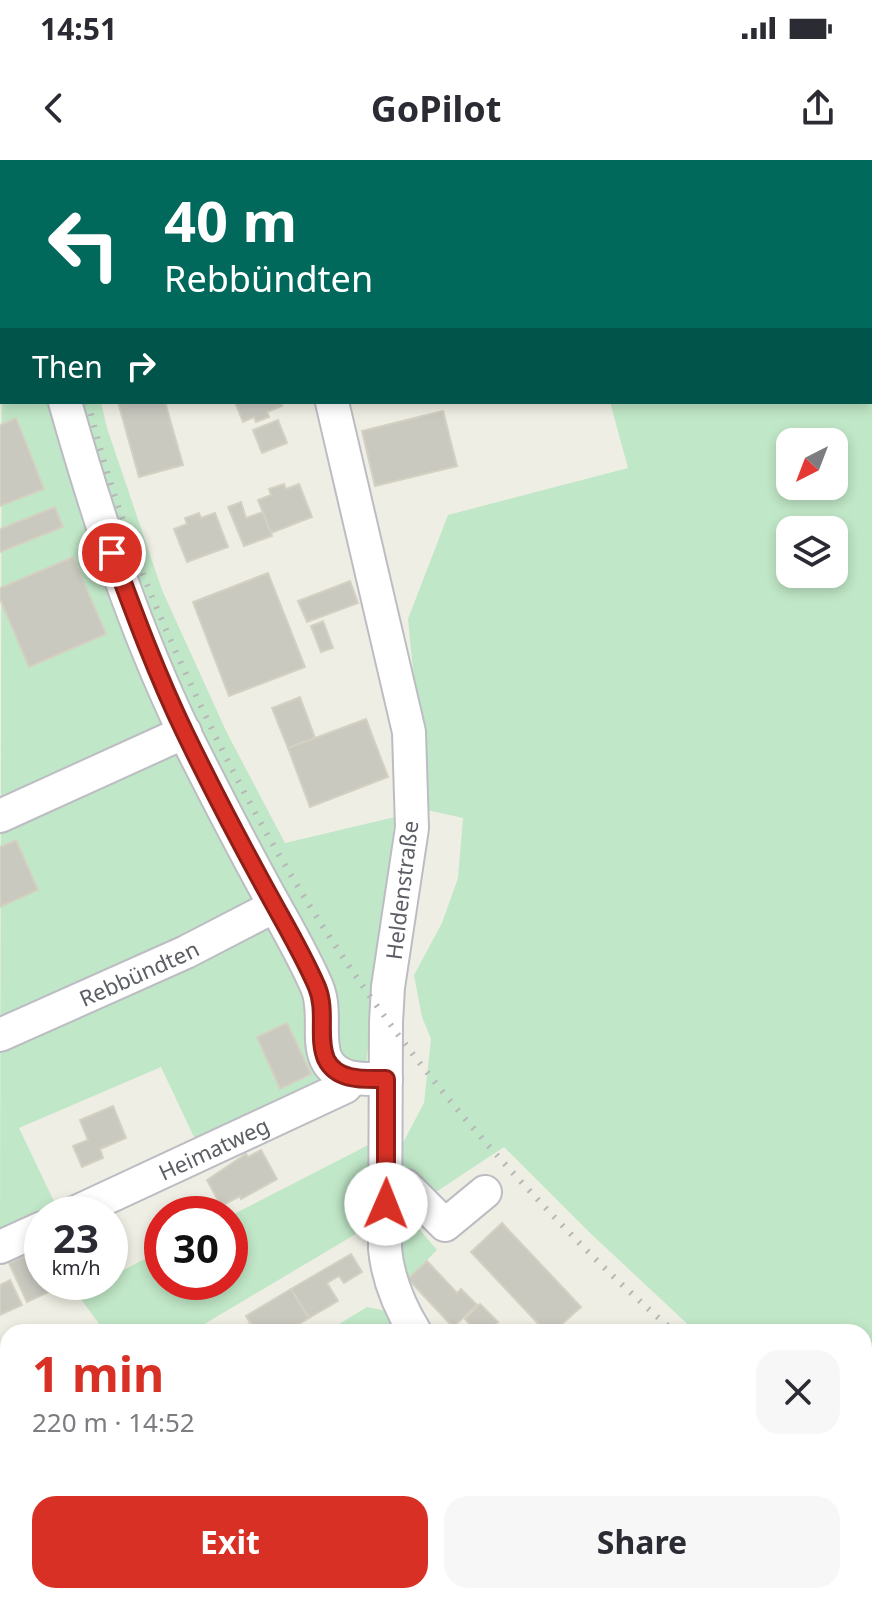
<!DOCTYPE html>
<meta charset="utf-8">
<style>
:root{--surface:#fff;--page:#f7f7f7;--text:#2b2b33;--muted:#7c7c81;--accent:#d93025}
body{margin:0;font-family:"Noto Sans",sans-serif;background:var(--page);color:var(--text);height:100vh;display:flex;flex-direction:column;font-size:30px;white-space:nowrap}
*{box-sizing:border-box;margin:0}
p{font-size:26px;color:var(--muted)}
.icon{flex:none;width:44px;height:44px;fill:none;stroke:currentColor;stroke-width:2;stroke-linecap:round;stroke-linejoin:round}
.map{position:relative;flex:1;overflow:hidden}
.details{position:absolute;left:0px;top:1164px;width:872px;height:280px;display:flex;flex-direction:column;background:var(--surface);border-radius:24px 24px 0 0;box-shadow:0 4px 12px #0003}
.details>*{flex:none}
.banner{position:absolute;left:0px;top:0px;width:872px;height:244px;box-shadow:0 4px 12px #0003;background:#00695c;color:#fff;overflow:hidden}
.needle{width:52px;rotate:222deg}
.buttons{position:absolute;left:776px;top:268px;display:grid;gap:16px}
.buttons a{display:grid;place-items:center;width:72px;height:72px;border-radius:16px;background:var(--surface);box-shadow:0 4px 12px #0003;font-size:40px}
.speed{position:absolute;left:24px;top:1036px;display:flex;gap:16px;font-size:40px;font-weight:700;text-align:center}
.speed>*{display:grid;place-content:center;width:104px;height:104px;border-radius:50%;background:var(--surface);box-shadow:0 4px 12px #0003;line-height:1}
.speed small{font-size:20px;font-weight:400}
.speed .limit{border:12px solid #d22;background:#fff;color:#111}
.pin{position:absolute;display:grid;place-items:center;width:68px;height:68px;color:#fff;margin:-34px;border:4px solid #fff;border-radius:50%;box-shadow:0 2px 8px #0007}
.me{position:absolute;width:88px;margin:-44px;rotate:1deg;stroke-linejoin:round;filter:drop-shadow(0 0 6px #0008)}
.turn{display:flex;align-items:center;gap:28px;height:168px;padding:0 32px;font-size:36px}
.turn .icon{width:104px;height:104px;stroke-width:2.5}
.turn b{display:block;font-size:56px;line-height:68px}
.then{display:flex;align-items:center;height:76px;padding:0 32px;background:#0003;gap:16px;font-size:30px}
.round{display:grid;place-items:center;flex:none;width:84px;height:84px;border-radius:24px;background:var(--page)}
.head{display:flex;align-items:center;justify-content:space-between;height:136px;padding:0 32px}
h1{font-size:48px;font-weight:700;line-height:60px;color:var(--accent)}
.primary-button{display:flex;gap:16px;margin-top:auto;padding:16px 32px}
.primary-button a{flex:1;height:92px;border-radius:24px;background:var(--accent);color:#fff;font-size:32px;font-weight:700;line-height:92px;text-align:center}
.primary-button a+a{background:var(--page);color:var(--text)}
.status{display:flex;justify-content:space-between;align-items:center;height:56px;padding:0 40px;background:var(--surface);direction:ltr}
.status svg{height:22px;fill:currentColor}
header{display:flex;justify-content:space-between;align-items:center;height:104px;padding:0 32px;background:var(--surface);font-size:36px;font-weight:700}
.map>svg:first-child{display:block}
.green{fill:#c0e7c7;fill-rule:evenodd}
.building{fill:#cac9c0;stroke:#d4d1c2;stroke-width:2}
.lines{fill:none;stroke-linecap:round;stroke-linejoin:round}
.minor-casing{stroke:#bcbdc3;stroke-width:36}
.minor{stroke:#fff;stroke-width:32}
.rail{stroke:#b7b7b8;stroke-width:6;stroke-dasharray:2 10;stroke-linecap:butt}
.route-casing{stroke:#8d1f18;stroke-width:20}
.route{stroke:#d93025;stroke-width:14}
.labels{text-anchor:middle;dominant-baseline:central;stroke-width:6;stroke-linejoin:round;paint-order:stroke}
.street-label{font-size:22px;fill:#5c5e65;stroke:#fff}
</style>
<div class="status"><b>14:51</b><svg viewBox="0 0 49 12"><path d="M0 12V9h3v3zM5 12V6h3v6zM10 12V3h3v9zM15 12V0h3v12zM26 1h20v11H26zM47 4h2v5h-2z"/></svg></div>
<header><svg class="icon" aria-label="back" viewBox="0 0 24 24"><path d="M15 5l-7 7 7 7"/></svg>GoPilot<svg class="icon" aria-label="share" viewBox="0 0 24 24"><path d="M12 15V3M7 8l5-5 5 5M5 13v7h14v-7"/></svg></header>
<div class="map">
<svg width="872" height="1444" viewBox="0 0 872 1444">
<rect width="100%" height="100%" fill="#efeee4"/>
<g class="green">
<path d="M 542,0 L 872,0 L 872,1306 L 864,1300 L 864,1172 L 696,1172 L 588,1071 L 504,987 L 433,1034 L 395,998 L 424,943 L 431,879 L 422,857 L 414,815 L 442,763 L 458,718 L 463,658 L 427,650 L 408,459 L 448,355 L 628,308 L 610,242 L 870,242 L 870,2 ZM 790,282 L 834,282 L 834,326 L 790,326 ZM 790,370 L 834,370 L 834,414 L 790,414 Z"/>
<path d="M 2,35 L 2,242 L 101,242 L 107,268 L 162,430 L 227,573 L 285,683 L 395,657 L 366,905 L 202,994 L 161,907 L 19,968 L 60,1054 L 42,1054 L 0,1087 Z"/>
<path d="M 376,981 L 371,1065 L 191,1172 L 105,1172 L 77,1134 L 100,1122 L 110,1122 L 110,1117 L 162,1090 L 162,1122 L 230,1122 L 230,1056 Z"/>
<path d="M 401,1040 L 412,1045 L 406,1054 L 437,1090 L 408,1119 L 400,1122 Z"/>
<path d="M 367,1147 L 387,1151 L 399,1172 L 326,1172 Z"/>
<path d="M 864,1342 L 872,1347 L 872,1444 L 620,1443 L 631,1436 L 864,1436 Z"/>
<path d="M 122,1436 L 162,1436 L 164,1439 L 176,1436 L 181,1444 L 127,1444 Z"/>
<path d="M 380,1436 L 416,1436 L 404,1444 L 367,1444 Z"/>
</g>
<g class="building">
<rect x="219" y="0" width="48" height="2"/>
<path d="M 2,132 L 2,218 L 0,219 L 0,133 Z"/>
<path d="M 118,242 L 165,242 L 183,305 L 139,317 Z"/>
<path d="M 235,242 L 281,242 L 282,246 L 267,252 L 269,257 L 256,262 L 254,257 L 243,262 Z"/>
<path d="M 443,251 L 457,306 L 375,326 L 362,271 Z"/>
<path d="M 16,258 L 44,329 L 0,346 L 0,265 Z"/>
<path d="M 278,260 L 287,283 L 262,293 L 253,270 Z"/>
<path d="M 284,324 L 286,329 L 299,324 L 312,357 L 271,373 L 258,340 L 271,335 L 269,329 Z"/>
<path d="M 241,342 L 246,358 L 263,352 L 272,376 L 244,386 L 228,347 Z"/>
<path d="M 55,347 L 63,367 L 0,392 L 0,369 Z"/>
<path d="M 199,353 L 201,358 L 215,353 L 228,387 L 187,402 L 174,369 L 187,364 L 185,358 Z"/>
<path d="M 73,397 L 106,474 L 29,507 L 0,439 L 0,428 Z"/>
<path d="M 268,413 L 305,507 L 229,536 L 193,442 Z"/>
<path d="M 350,421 L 358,443 L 307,462 L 298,441 Z"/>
<path d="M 323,461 L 333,488 L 321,492 L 311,466 Z"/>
<path d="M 300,537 L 315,578 L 288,588 L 272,548 Z"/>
<path d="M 366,559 L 388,617 L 310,647 L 288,588 Z"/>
<path d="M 16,680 L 38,730 L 0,747 L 0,687 Z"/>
<path d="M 287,863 L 311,914 L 280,929 L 257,877 Z"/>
<path d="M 113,946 L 126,978 L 100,989 L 103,998 L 82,1007 L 73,986 L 88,980 L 80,960 Z"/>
<path d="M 261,990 L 277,1019 L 241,1039 L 240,1036 L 221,1046 L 207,1020 L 246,994 L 248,997 Z"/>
<path d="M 502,1063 L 581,1147 L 553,1172 L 546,1172 L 471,1092 Z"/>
<path d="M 36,1091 L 42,1105 L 42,1122 L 50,1122 L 53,1130 L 27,1142 L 9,1103 Z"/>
<path d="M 351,1094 L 362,1112 L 344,1123 L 339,1116 L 327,1123 L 338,1141 L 309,1158 L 291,1129 Z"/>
<path d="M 427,1101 L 457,1133 L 461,1129 L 477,1145 L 453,1167 L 408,1119 Z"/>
<path d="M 10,1120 L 22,1145 L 0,1155 L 0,1125 Z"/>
<path d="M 291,1129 L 309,1158 L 286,1172 L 256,1172 L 246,1156 Z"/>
<path d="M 480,1144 L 498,1162 L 488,1172 L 477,1172 L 465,1159 Z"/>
<path d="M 251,1163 L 256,1172 L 236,1172 Z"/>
<path d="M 1,1298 L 8,1311 L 8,1330 L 0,1335 Z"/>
<path d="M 96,1436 L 122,1436 L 127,1444 L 90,1444 L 88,1441 Z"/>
<path d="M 192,1436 L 231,1436 L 236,1444 L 197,1444 Z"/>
<path d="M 304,1436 L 380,1436 L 367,1444 L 291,1444 Z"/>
<path d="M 456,1436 L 537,1436 L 538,1438 L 528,1444 L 449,1444 L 448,1442 Z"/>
</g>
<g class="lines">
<g class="minor-casing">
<g id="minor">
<path d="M 312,2 L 312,0"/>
<path d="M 65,242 C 97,355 134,468 185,574 C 214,632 244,690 275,746 C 290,773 305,799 317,827 C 327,851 317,879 326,899 C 337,922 366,919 386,919"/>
<path d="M 332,242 L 409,572 L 412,668 L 388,827 L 386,862 L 385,1089 C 388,1120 399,1146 415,1172"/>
<path d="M 0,656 L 185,572"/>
<path id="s1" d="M 0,875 L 186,792 L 275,746"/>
<path d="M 387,1021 L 406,1026 L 445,1065 L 485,1032"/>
<path id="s2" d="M 72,1054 L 345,927 L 353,918"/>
<path d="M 0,1087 L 42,1068"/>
<path d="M 0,1422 L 8,1430"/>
<path d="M 597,1436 L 603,1444"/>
<path d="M 263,1444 L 275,1436"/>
<path d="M 679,1444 L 689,1436"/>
</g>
</g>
<use href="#minor" class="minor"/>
<g class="rail">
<path d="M 42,0 L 43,2"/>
<path d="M 88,242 C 111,337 145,426 186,514 C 273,706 384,876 528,1029 C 575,1080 623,1128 675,1172"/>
<path d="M 864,1319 L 872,1325"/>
</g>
</g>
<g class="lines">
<g class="route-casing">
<path id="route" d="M 112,393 C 134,453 157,515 185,573 C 213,631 244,690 275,746 C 290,773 305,799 317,827 C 327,851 317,878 326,899 C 337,922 366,919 386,919 L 386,1044"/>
</g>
<use href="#route" class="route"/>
</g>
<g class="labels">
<g class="street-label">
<text transform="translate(401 730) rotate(-83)">Heldenstraße</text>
<text stroke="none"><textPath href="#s1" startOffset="152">Rebbündten</textPath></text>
<text stroke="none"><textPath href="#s2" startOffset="156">Heimatweg</textPath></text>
</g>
</g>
</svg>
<div class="buttons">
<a><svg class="needle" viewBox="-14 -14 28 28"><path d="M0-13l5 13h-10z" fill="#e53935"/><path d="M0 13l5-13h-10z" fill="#7c7c81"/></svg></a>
<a><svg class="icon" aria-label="layers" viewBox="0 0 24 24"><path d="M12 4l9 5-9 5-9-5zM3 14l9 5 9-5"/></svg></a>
</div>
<div class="speed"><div>23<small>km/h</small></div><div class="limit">30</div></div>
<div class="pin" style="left:112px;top:393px;background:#d93025"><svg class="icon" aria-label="arrive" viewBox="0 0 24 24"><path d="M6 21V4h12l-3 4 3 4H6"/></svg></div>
<svg class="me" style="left:386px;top:1044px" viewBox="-20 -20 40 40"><circle r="19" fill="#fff"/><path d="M0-13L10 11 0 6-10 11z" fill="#d93025"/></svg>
<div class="banner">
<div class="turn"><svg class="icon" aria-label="left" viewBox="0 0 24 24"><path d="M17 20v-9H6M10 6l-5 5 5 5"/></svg><div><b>40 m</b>Rebbündten</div></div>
<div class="then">Then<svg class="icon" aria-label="right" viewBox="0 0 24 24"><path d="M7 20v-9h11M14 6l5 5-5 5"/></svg></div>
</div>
<section class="details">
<div class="head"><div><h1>1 min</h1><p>220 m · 14:52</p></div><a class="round"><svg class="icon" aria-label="close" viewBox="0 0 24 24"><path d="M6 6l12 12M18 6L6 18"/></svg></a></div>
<div class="primary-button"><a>Exit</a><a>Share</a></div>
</section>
</div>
